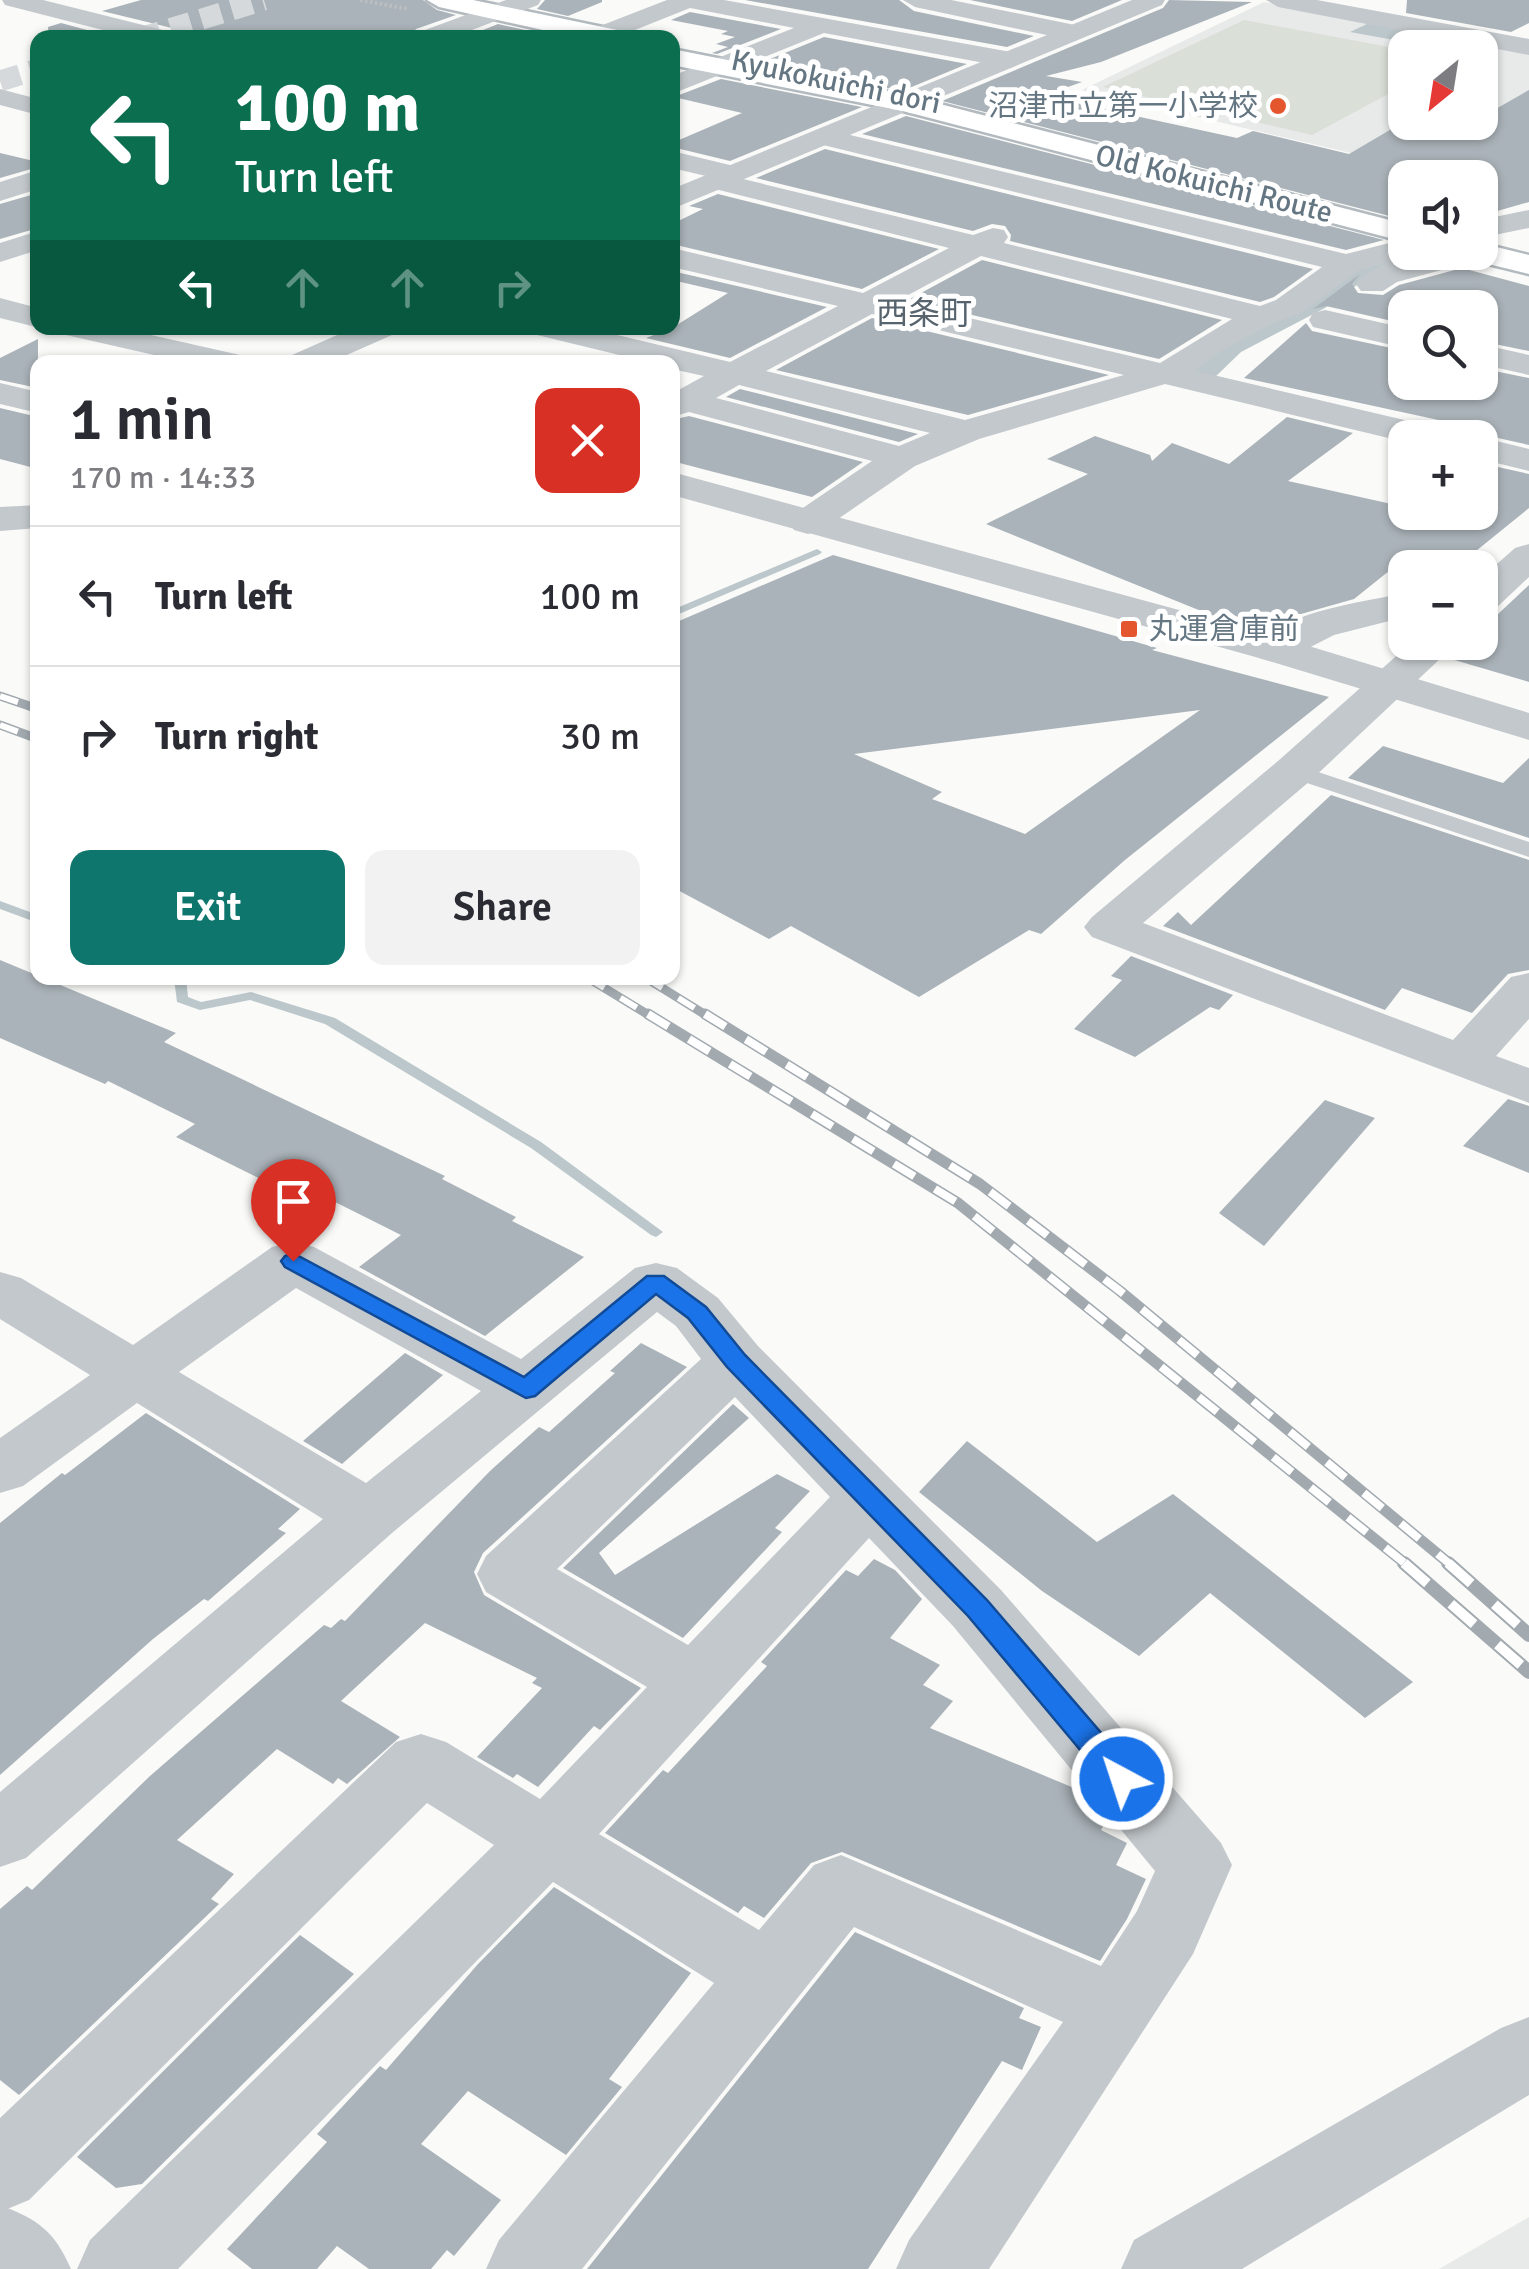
<!DOCTYPE html>
<meta charset="utf-8">
<style>
:root{--surface:#fff;--page:#f2f2f3;--text:#2b2b33;--muted:#7c7c81;--line:#e1e1e2;--accent:#0f766e}
body{margin:0;font-family:Signika,"Noto Sans JP",sans-serif;background:var(--page);color:var(--text);height:100vh;display:flex;flex-direction:column;font-size:38px;white-space:nowrap}
*{box-sizing:border-box;margin:0}
p{font-size:32px;color:var(--muted)}
.icon{flex:none;width:55px;height:55px;fill:none;stroke:currentColor;stroke-width:2;stroke-linecap:round;stroke-linejoin:round}
.map{position:relative;flex:1;overflow:hidden}
.side{position:absolute;left:30px;top:355px;width:650px;height:630px;display:flex;flex-direction:column;background:var(--surface);border-radius:20px;box-shadow:0 2px 8px #0004}
.side>*{flex:none}
.banner{position:absolute;left:30px;top:30px;width:650px;height:305px;border-radius:20px;box-shadow:0 2px 8px #0004;background:#0b6e4f;color:#fff;overflow:hidden}
.needle{width:65px;rotate:210deg}
.fabs{position:absolute;left:1388px;top:30px;display:grid;gap:20px}
.fabs a{display:grid;place-items:center;width:110px;height:110px;border-radius:20px;background:var(--surface);box-shadow:0 2px 8px #0004;font-size:50px}
.pin{position:absolute;display:grid;place-items:center;width:85px;height:85px;color:#fff;margin:-102px -42px;border-radius:50% 50% 50% 0;rotate:-45deg;box-shadow:0 0 10px #0007}
.pin .icon{rotate:45deg}
.me{position:absolute;width:110px;margin:-55px;rotate:320deg;stroke-linejoin:round;filter:drop-shadow(0 0 8px #0008)}
.turn{display:flex;align-items:center;gap:35px;height:210px;padding:0 40px;font-size:45px}
.turn .icon{width:130px;height:130px;stroke-width:2.5}
.turn b{display:block;font-size:70px;line-height:85px}
.lanes{display:flex;align-items:center;height:95px;padding:0 40px;background:#0003;justify-content:center;gap:50px;direction:ltr}
.lanes .off{opacity:.35}
.round{display:grid;place-items:center;flex:none;width:105px;height:105px;border-radius:20px;background:var(--page)}
.overview{display:flex;align-items:center;justify-content:space-between;height:170px;padding:0 40px}
h1{font-size:60px;font-weight:600;line-height:75px}
.button{display:flex;gap:20px;margin-top:auto;padding:20px 40px}
.button a{flex:1;height:115px;border-radius:20px;background:var(--accent);color:#fff;font-size:40px;font-weight:600;line-height:115px;text-align:center}
.button a+a{background:var(--page);color:var(--text)}
ul{padding:0;list-style:none}
li{display:flex;align-items:center;gap:30px;height:140px;padding:0 40px;border-top:2px solid var(--line)}
li div{flex:1}
li b{display:block;font-size:38px}
li em{font-style:normal}
.map>svg:first-child{display:block}
.built{fill:#e8e9e9;fill-rule:evenodd}
.green{fill:#dadfd7}
.water{fill:#bbc7cb}
.lines{fill:none;stroke-linecap:round;stroke-linejoin:round}
.stream{fill:#bbc7cb;fill-rule:evenodd}
.building{fill:#aab3b9;fill-rule:evenodd}
.pedestrian-tunnel{stroke:#d5d9db;stroke-width:21;stroke-dasharray:21 11;stroke-linecap:butt}
.secondary-casing{stroke:#b3babf;stroke-width:5}
.path{stroke:#bbbfc2;stroke-width:4;stroke-dasharray:2.5 2.5;stroke-linecap:butt}
.service{fill:#c3c8cc;fill-rule:evenodd}
.minor{fill:#c3c8cc;fill-rule:evenodd}
.tertiary{fill:#c3c8cc;fill-rule:evenodd}
.secondary{fill:#fff;fill-rule:evenodd}
.rail-far2-casing{stroke:#a2aab0;stroke-width:9}
.rail-far1-casing{stroke:#a2aab0;stroke-width:11}
.rail-casing{stroke:#a2aab0;stroke-width:14}
.rail-far2{stroke:#fff;stroke-width:6;stroke-dasharray:19;stroke-linecap:butt}
.rail-far1{stroke:#fff;stroke-width:8;stroke-dasharray:24;stroke-linecap:butt}
.rail{stroke:#fff;stroke-width:10;stroke-dasharray:31;stroke-linecap:butt}
.route{fill:#1a73e8;stroke:#114b97;stroke-width:2.5}
.poi-dot{fill:#e4572e;stroke:#fff;stroke-width:4}
.labels{text-anchor:middle;dominant-baseline:central;stroke-width:10;stroke-linejoin:round;paint-order:stroke}
.far-street-label{font-size:30px;fill:#657683;stroke:#fff}
.far-poi-label{font-size:30px;fill:#657683;stroke:#fff;text-anchor:end}
.far-quarter-label{font-size:32px;fill:#57646e;stroke:#fff}
</style>
<div class="map">
<svg width="1529" height="2269" viewBox="0 0 1529 2269">
<rect width="100%" height="100%" fill="#fafaf8"/>
<g class="built">
<path d="M 1264,2 L 1529,52 L 1529,195 L 1480,178 L 1453,177 L 1082,90 ZM 1405,48 L 1480,48 L 1480,122 L 1405,122 Z"/>
<path d="M 1529,2217 L 1529,2269 L 1439,2269 Z"/>
</g>
<path class="green" d="M 1244,20 L 1405,50 L 1405,85 L 1312,135 L 1103,87 Z"/>
<g class="water">
<path d="M 1369,23 L 1500,47 L 1482,57 L 1480,48 L 1433,47 L 1350,32 Z"/>
<path d="M 1412,253 L 1457,253 L 1375,272 L 1325,308 L 1241,352 L 1213,379 L 1192,374 L 1204,361 L 1361,265 Z"/>
</g>
<g class="lines">
<g class="stream">
<path d="M 817,549 L 822,552 L 820,554 L 672,617 L 672,610 Z"/>
<path d="M 0,901 L 38,915 L 38,923 L 0,909 Z"/>
<path d="M 174,978 L 186,978 L 188,997 L 201,1002 L 251,992 L 335,1018 L 541,1142 L 663,1232 L 656,1237 L 651,1235 L 531,1148 L 325,1024 L 250,1000 L 200,1010 L 177,1002 Z"/>
</g>
</g>
<g class="building">
<path d="M 141,0 L 423,0 L 437,10 L 456,15 L 416,29 L 410,38 L 182,38 L 176,29 L 102,11 Z"/>
<path d="M 545,0 L 602,0 L 602,2 L 568,16 L 537,9 Z"/>
<path d="M 745,0 L 899,0 L 914,11 L 1034,36 L 1007,47 Z"/>
<path d="M 970,0 L 1122,0 L 1072,21 Z"/>
<path d="M 1169,0 L 1252,2 L 1101,62 L 1046,76 L 1082,82 L 1051,93 L 1100,104 L 1094,107 L 1237,138 L 1253,131 L 1349,154 L 1400,124 L 1440,133 L 1455,125 L 1480,122 L 1480,118 L 1529,90 L 1529,202 L 1480,216 L 1480,178 L 1405,178 L 1405,220 L 942,101 L 1163,8 Z"/>
<path d="M 1407,0 L 1529,0 L 1529,23 L 1511,32 L 1406,13 Z"/>
<path d="M 690,12 L 781,29 L 717,54 L 712,53 L 728,47 L 716,44 L 735,37 L 721,34 L 728,31 L 671,20 Z"/>
<path d="M 61,23 L 117,38 L 49,38 L 48,27 Z"/>
<path d="M 498,24 L 530,31 L 513,38 L 463,38 Z"/>
<path d="M 824,37 L 967,64 L 902,91 L 760,63 Z"/>
<path d="M 721,79 L 862,107 L 730,161 L 672,147 L 672,143 L 742,113 L 674,97 Z"/>
<path d="M 906,116 L 1384,240 L 1346,250 L 862,134 Z"/>
<path d="M 825,149 L 1313,269 L 1274,297 L 1260,302 L 1010,241 L 1011,235 L 1005,226 L 992,224 L 973,231 L 756,178 Z"/>
<path d="M 0,153 L 38,162 L 38,167 L 0,178 Z"/>
<path d="M 38,193 L 38,228 L 0,239 L 0,204 Z"/>
<path d="M 718,194 L 939,249 L 862,289 L 672,244 L 672,224 L 703,209 L 689,206 Z"/>
<path d="M 982,260 L 1222,320 L 1159,359 L 908,300 Z"/>
<path d="M 1462,268 L 1529,286 L 1529,351 L 1480,341 L 1480,308 L 1405,308 L 1405,324 L 1326,306 L 1313,309 L 1360,274 L 1352,284 L 1358,293 L 1383,295 L 1399,285 Z"/>
<path d="M 672,271 L 827,307 L 730,358 L 646,338 L 672,328 L 728,293 L 672,280 Z"/>
<path d="M 872,318 L 1109,375 L 968,415 L 776,370 Z"/>
<path d="M 1306,323 L 1312,331 L 1405,351 L 1405,382 L 1480,382 L 1480,368 L 1529,378 L 1529,445 L 1480,434 L 1480,429 L 1244,378 Z"/>
<path d="M 38,339 L 38,388 L 0,380 L 0,358 Z"/>
<path d="M 740,389 L 918,434 L 899,442 L 726,397 Z"/>
<path d="M 0,408 L 38,417 L 38,469 L 0,459 Z"/>
<path d="M 689,416 L 863,462 L 812,497 L 710,471 L 672,461 L 672,420 Z"/>
<path d="M 1287,417 L 1353,433 L 1288,481 L 1405,507 L 1405,512 L 1480,512 L 1480,463 L 1529,474 L 1529,508 L 1455,568 L 1405,568 L 1405,574 L 1389,571 L 1354,599 L 1255,627 L 1211,615 L 986,524 L 1088,474 L 1047,459 L 1095,436 L 1150,455 L 1152,461 L 1172,443 L 1229,464 Z"/>
<path d="M 833,555 L 1157,648 L 1152,650 L 1329,697 L 1125,860 L 1041,934 L 1029,930 L 919,997 L 791,926 L 769,939 L 672,887 L 672,624 ZM 1200,710 L 1025,834 L 932,799 L 942,792 L 854,754 Z"/>
<path d="M 1529,585 L 1529,682 L 1451,659 L 1468,642 L 1480,642 L 1480,631 Z"/>
<path d="M 1383,746 L 1503,783 L 1529,758 L 1529,838 L 1348,778 Z"/>
<path d="M 1331,795 L 1529,860 L 1529,970 L 1508,974 L 1472,1013 L 1402,988 L 1385,1010 L 1163,926 L 1178,912 L 1191,925 Z"/>
<path d="M 1131,956 L 1233,995 L 1219,1010 L 1210,1007 L 1135,1057 L 1074,1029 L 1122,980 L 1111,976 Z"/>
<path d="M 0,960 L 176,1033 L 164,1042 L 445,1176 L 442,1179 L 516,1217 L 512,1221 L 584,1257 L 485,1336 L 359,1267 L 401,1235 L 295,1182 L 283,1190 L 176,1137 L 195,1124 L 108,1081 L 105,1084 L 0,1038 Z"/>
<path d="M 1508,1099 L 1529,1106 L 1529,1173 L 1463,1146 Z"/>
<path d="M 1325,1100 L 1375,1118 L 1264,1246 L 1219,1213 Z"/>
<path d="M 641,1343 L 687,1367 L 483,1553 L 474,1572 L 484,1595 L 641,1688 L 600,1730 L 594,1726 L 538,1787 L 517,1774 L 513,1778 L 477,1757 L 542,1688 L 532,1683 L 537,1678 L 425,1623 L 341,1701 L 400,1737 L 347,1784 L 338,1778 L 333,1784 L 277,1749 L 177,1840 L 234,1874 L 211,1899 L 219,1904 L 19,2095 L 0,2080 L 0,1909 L 27,1886 L 32,1890 L 150,1776 L 324,1625 L 331,1628 L 341,1619 L 345,1621 L 490,1471 L 539,1427 L 549,1432 L 615,1373 L 610,1371 Z"/>
<path d="M 405,1353 L 443,1375 L 342,1464 L 303,1441 Z"/>
<path d="M 733,1404 L 749,1418 L 599,1553 L 615,1575 L 777,1474 L 810,1491 L 775,1528 L 782,1532 L 683,1638 L 563,1568 Z"/>
<path d="M 146,1413 L 300,1509 L 278,1529 L 286,1533 L 208,1601 L 204,1599 L 153,1639 L 0,1775 L 0,1523 L 62,1473 L 65,1475 Z"/>
<path d="M 967,1441 L 1097,1542 L 1173,1494 L 1413,1682 L 1365,1718 L 1210,1593 L 1139,1656 L 1042,1591 L 919,1492 Z"/>
<path d="M 874,1559 L 895,1570 L 922,1599 L 890,1638 L 940,1665 L 923,1685 L 953,1701 L 930,1728 L 1086,1793 L 1094,1803 L 1090,1811 L 1107,1819 L 1101,1830 L 1127,1843 L 1116,1865 L 1146,1879 L 1127,1919 L 1100,1961 L 842,1852 L 811,1863 L 764,1918 L 744,1906 L 738,1913 L 605,1833 L 663,1770 L 668,1773 L 767,1666 L 761,1662 L 846,1570 L 858,1576 Z"/>
<path d="M 554,1887 L 691,1973 L 609,2079 L 622,2087 L 566,2155 L 468,2091 L 421,2144 L 501,2200 L 454,2256 L 447,2250 L 431,2269 L 369,2269 L 337,2246 L 317,2269 L 252,2269 L 227,2249 L 327,2142 L 317,2134 L 380,2066 L 386,2070 L 478,1964 Z"/>
<path d="M 855,1932 L 1024,2008 L 1019,2018 L 1041,2027 L 1022,2070 L 1002,2061 L 868,2269 L 587,2269 Z"/>
<path d="M 300,1935 L 354,1974 L 142,2184 L 116,2188 L 77,2157 Z"/>
</g>
<g class="lines">
<g class="pedestrian-tunnel">
<path d="M 140,38 L 264,0"/>
<path d="M 0,81 L 38,69"/>
</g>
<g class="secondary-casing">
<g id="secondary">
<path d="M 427,0 L 473,0 L 617,30 L 629,38 L 579,38 L 439,7 Z"/>
<path d="M 672,49 L 905,95 L 1405,224 L 1405,242 L 903,111 L 672,65 Z"/>
<path d="M 1480,243 L 1529,255 L 1529,274 L 1468,259 L 1464,252 L 1480,252 Z"/>
</g>
</g>
<path class="path" d="M 360,0 L 408,9"/>
<path class="service" d="M 1294,764 L 1529,842 L 1529,857 L 1286,776 L 1283,771 Z"/>
<g class="minor">
<path d="M 2,0 L 43,0 L 175,33 L 178,38 L 134,38 L 5,5 Z"/>
<path d="M 667,0 L 724,0 L 1011,52 L 1024,60 L 1011,68 L 824,33 L 672,94 L 672,76 L 794,28 L 690,8 L 615,38 L 579,38 L 582,33 Z"/>
<path d="M 903,0 L 951,0 L 1075,25 L 1088,33 L 1075,41 L 915,7 Z"/>
<path d="M 1266,0 L 1317,0 L 1529,39 L 1529,55 L 1278,7 Z"/>
<path d="M 0,89 L 38,99 L 38,115 L 0,105 Z"/>
<path d="M 825,129 L 1346,254 L 1405,239 L 1405,252 L 1416,255 L 1358,271 L 1300,314 L 1274,323 L 1216,354 L 1196,371 L 1447,430 L 1452,438 L 1405,438 L 1405,442 L 1165,384 L 979,439 L 915,466 L 822,530 L 808,534 L 794,530 L 789,522 L 794,514 L 872,461 L 689,412 L 672,417 L 673,393 L 704,376 L 672,369 L 672,362 L 648,362 L 537,335 L 532,328 L 588,328 L 730,362 L 838,306 L 672,267 L 672,248 L 863,293 L 949,248 L 707,187 L 702,181 L 706,176 L 672,168 L 672,151 L 742,168 L 747,174 L 743,179 L 973,235 L 993,228 L 1004,230 L 1008,237 L 1004,243 L 1260,306 L 1276,300 L 1322,267 L 815,143 L 811,137 ZM 981,256 L 1232,319 L 1160,363 L 897,301 ZM 872,314 L 1124,375 L 965,420 L 766,371 ZM 739,385 L 930,433 L 899,446 L 716,398 Z"/>
<path d="M 1529,210 L 1529,228 L 1480,238 L 1480,220 Z"/>
<path d="M 38,231 L 38,250 L 0,262 L 0,243 Z"/>
<path d="M 1480,245 L 1487,252 L 1482,259 L 1397,282 L 1383,291 L 1361,291 L 1356,284 C 1377,254 1446,252 1480,252 Z"/>
<path d="M 1325,310 L 1405,328 L 1405,348 L 1313,327 L 1309,320 L 1313,313 Z"/>
<path d="M 1480,344 L 1529,355 L 1529,375 L 1480,364 Z"/>
<path d="M 0,383 L 38,392 L 38,413 L 0,404 Z"/>
<path d="M 1480,437 L 1529,449 L 1529,471 L 1480,459 Z"/>
<path d="M 1529,544 L 1529,577 L 1494,610 L 1480,613 L 1480,579 L 1515,548 Z"/>
<path d="M 1405,593 L 1405,617 L 1334,635 L 1289,658 L 1274,662 L 1259,658 L 1253,649 C 1278,612 1363,602 1405,593 Z"/>
<path d="M 1412,642 L 1458,642 L 1310,781 L 1143,923 L 1453,1040 L 1511,977 L 1529,973 L 1529,1019 L 1496,1056 L 1529,1068 L 1529,1103 L 1092,937 L 1084,927 L 1092,917 L 1278,761 Z"/>
<path d="M 293,1242 L 314,1247 L 521,1359 L 635,1268 L 656,1263 L 677,1268 L 718,1298 L 758,1346 L 1001,1590 L 1221,1843 L 1232,1865 L 1193,1954 L 989,2269 L 896,2269 L 909,2240 L 1063,2022 L 854,1927 L 582,2269 L 486,2269 L 499,2240 L 714,1983 L 553,1882 L 178,2269 L 77,2269 L 90,2240 L 494,1845 L 427,1803 L 29,2200 L 0,2212 L 0,2118 L 396,1742 L 421,1734 L 446,1742 L 540,1799 L 647,1687 L 486,1592 L 477,1574 L 486,1556 L 701,1359 L 676,1326 L 657,1312 L 392,1533 L 26,1858 L 0,1867 L 0,1792 L 323,1519 L 137,1403 L 23,1486 L 0,1493 L 0,1438 L 90,1375 L 0,1319 L 0,1272 L 21,1278 L 133,1345 L 272,1247 ZM 296,1288 L 481,1391 L 366,1483 L 179,1372 ZM 735,1397 L 830,1497 L 688,1645 L 557,1569 ZM 869,1538 L 953,1626 L 1155,1871 L 1137,1911 L 1101,1966 L 841,1855 L 814,1865 L 759,1930 L 599,1834 Z"/>
</g>
<g class="tertiary">
<path d="M 506,0 L 541,0 L 538,5 L 451,38 L 414,38 L 417,33 Z"/>
<path d="M 1132,0 L 1165,0 L 1162,5 L 672,209 L 672,189 Z"/>
<path d="M 38,170 L 38,189 L 0,201 L 0,182 Z"/>
<path d="M 0,298 L 38,308 L 40,328 L 0,318 Z"/>
<path d="M 61,328 L 120,328 L 240,355 L 245,362 L 185,362 L 66,335 Z"/>
<path d="M 353,328 L 397,328 L 392,335 L 331,362 L 287,362 L 292,355 Z"/>
<path d="M 672,472 L 1289,640 L 1529,713 L 1529,740 L 1259,658 L 672,495 Z"/>
<path d="M 38,505 L 38,528 L 0,531 L 0,507 Z"/>
<path d="M 1529,2017 L 1529,2095 L 1242,2269 L 1121,2269 L 1134,2240 L 1501,2028 Z"/>
<path d="M 0,2205 C 39,2220 54,2231 71,2269 L 0,2269 Z"/>
</g>
<use href="#secondary" class="secondary"/>
<g class="rail-far2-casing">
<g id="rail-far2">
<path d="M 0,696 L 38,709"/>
<path d="M 0,725 L 38,739"/>
<path d="M 588,978 L 652,1017"/>
<path d="M 646,978 L 709,1017"/>
</g>
</g>
<g class="rail-far1-casing">
<g id="rail-far1">
<path d="M 648,1014 L 958,1203 L 1407,1565"/>
<path d="M 705,1014 L 980,1184 L 1120,1291 L 1451,1565"/>
</g>
</g>
<g class="rail-casing">
<g id="rail">
<path d="M 1404,1563 L 1529,1672"/>
<path d="M 1448,1563 L 1529,1635"/>
</g>
</g>
<use href="#rail-far2" class="rail-far2"/>
<use href="#rail-far1" class="rail-far1"/>
<use href="#rail" class="rail"/>
</g>
<path class="route" d="M 293,1253 L 524,1377 L 647,1276 L 664,1276 L 706,1307 L 745,1355 L 987,1600 L 1133,1770 L 1137,1779 L 1133,1788 L 1122,1791 L 1112,1788 L 968,1616 L 727,1367 L 688,1318 L 656,1294 L 535,1396 L 526,1398 L 285,1267 L 281,1261 L 285,1256 Z"/>
<g class="poi-dot">
<circle cx="1278" cy="106" r="10"/>
<rect x="1119" y="619" width="20" height="20" rx="5"/>
</g>
<g class="labels">
<g class="far-street-label">
<text transform="translate(836 82) rotate(12)">Kyukokuichi dori</text>
<text transform="translate(1214 184) rotate(14)">Old Kokuichi Route</text>
</g>
<g class="far-poi-label">
<text x="1258" y="106">沼津市立第一小学校</text>
<text x="1149" y="629" text-anchor="start">丸運倉庫前</text>
</g>
<g class="far-quarter-label">
<text x="924" y="313">西条町</text>
</g>
</g>
</svg>
<div class="fabs">
<a><svg class="needle" viewBox="-14 -14 28 28"><path d="M0-13l5 13h-10z" fill="#e53935"/><path d="M0 13l5-13h-10z" fill="#7c7c81"/></svg></a>
<a><svg class="icon" aria-label="sound" viewBox="0 0 24 24"><path d="M4 9h4l5-4v14l-5-4H4zM17 9q2 3 0 6"/></svg></a>
<a><svg class="icon" aria-label="search" viewBox="0 0 24 24"><circle cx="10" cy="10" r="6"/><path d="M15 15l6 6"/></svg></a>
<a>+</a>
<a>−</a>
</div>
<div class="pin" style="left:293px;top:1261px;background:#d93025"><svg class="icon" aria-label="arrive" viewBox="0 0 24 24"><path d="M6 21V4h12l-3 4 3 4H6"/></svg></div>
<svg class="me" style="left:1122px;top:1779px" viewBox="-20 -20 40 40"><circle r="17" fill="#1a73e8" stroke="#fff" stroke-width="3"/><path d="M0-11L8 9 0 5-8 9z" fill="#fff"/></svg>
<div class="banner">
<div class="turn"><svg class="icon" aria-label="left" viewBox="0 0 24 24"><path d="M17 20v-9H6M10 6l-5 5 5 5"/></svg><div><b>100 m</b>Turn left</div></div>
<div class="lanes"><svg class="icon" aria-label="left" viewBox="0 0 24 24"><path d="M17 20v-9H6M10 6l-5 5 5 5"/></svg><svg class="icon off" aria-label="ahead" viewBox="0 0 24 24"><path d="M12 20V5M6 11l6-6 6 6"/></svg><svg class="icon off" aria-label="ahead" viewBox="0 0 24 24"><path d="M12 20V5M6 11l6-6 6 6"/></svg><svg class="icon off" aria-label="right" viewBox="0 0 24 24"><path d="M7 20v-9h11M14 6l5 5-5 5"/></svg></div>
</div>
<section class="side">
<div class="overview"><div><h1>1 min</h1><p>170 m · 14:33</p></div><a class="round" style="background:#d93025;color:#fff"><svg class="icon" aria-label="close" viewBox="0 0 24 24"><path d="M6 6l12 12M18 6L6 18"/></svg></a></div>
<ul>
<li><svg class="icon" aria-label="left" viewBox="0 0 24 24"><path d="M17 20v-9H6M10 6l-5 5 5 5"/></svg><div><b>Turn left</b></div><em>100 m</em></li>
<li><svg class="icon" aria-label="right" viewBox="0 0 24 24"><path d="M7 20v-9h11M14 6l5 5-5 5"/></svg><div><b>Turn right</b></div><em>30 m</em></li>
</ul>
<div class="button"><a>Exit</a><a>Share</a></div>
</section>
</div>
